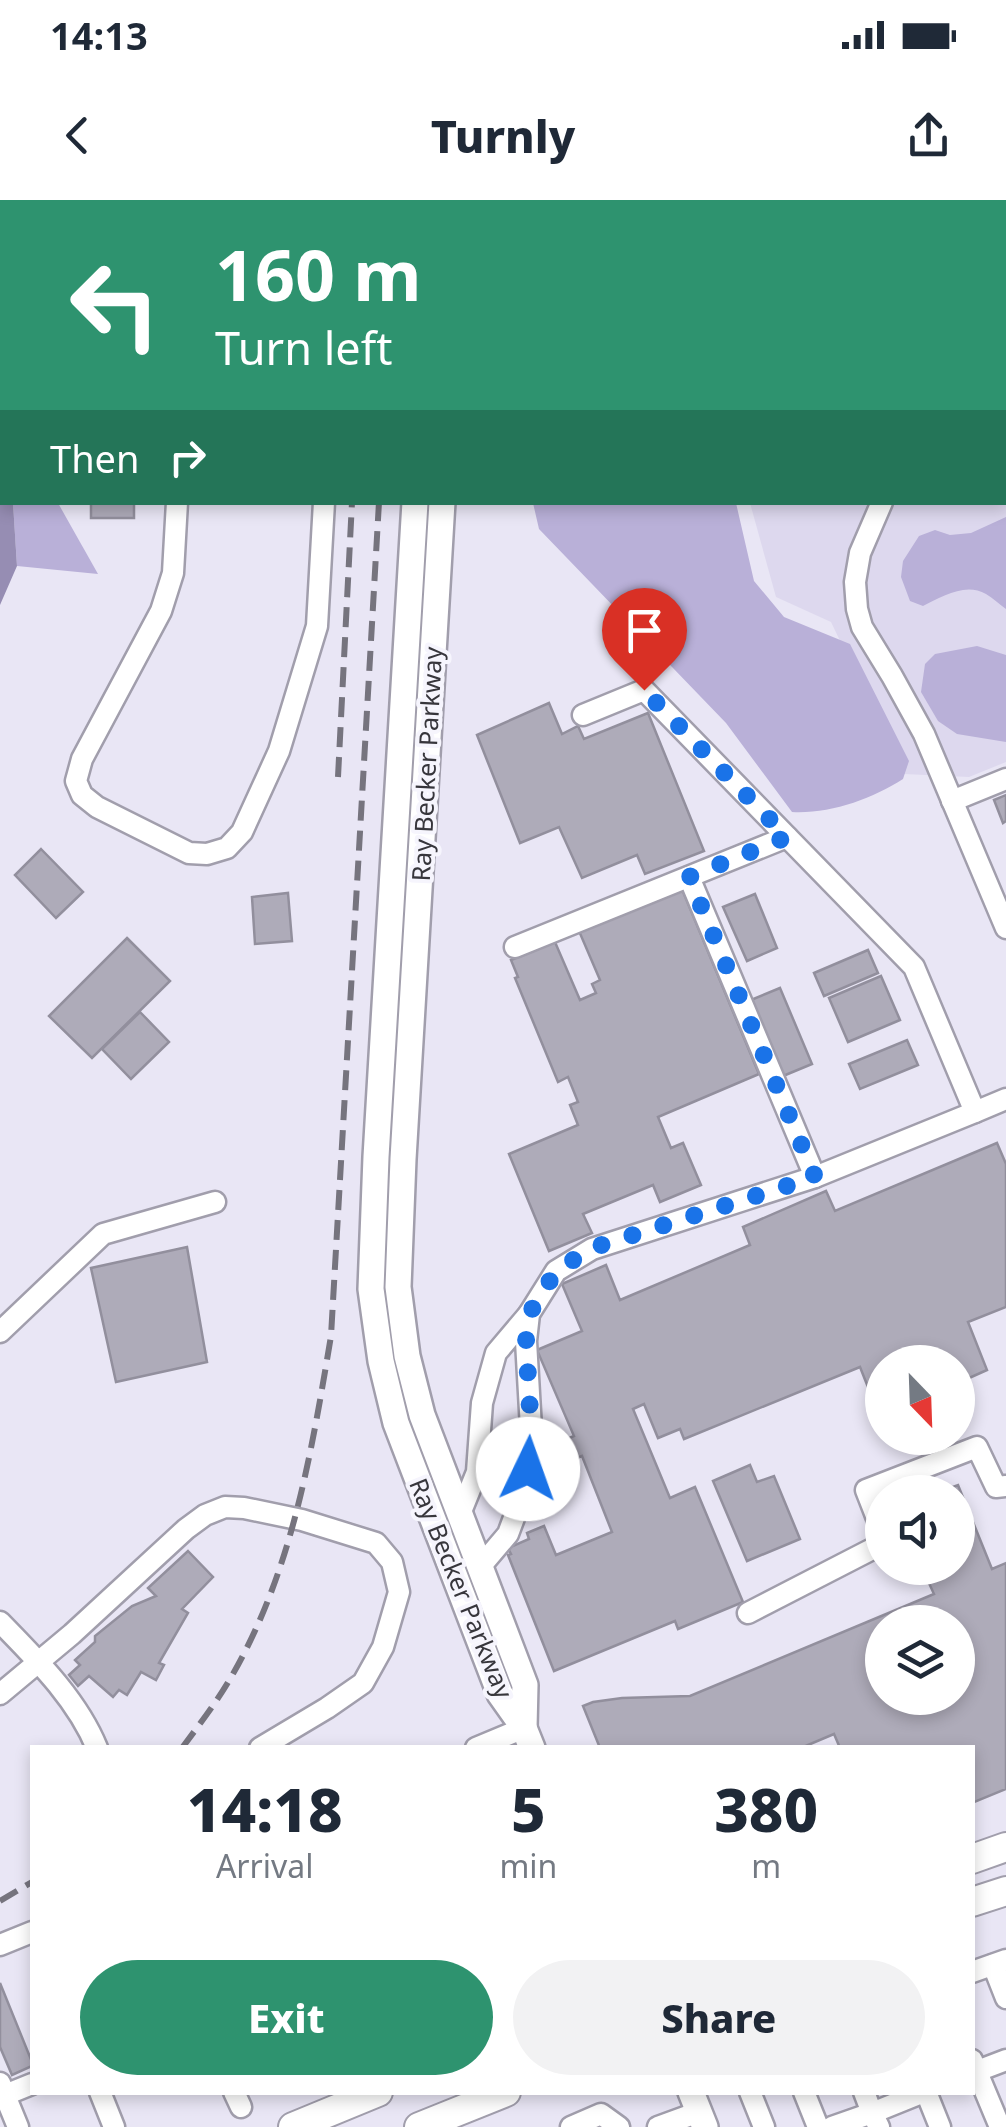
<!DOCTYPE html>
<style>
:root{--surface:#fff;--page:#f2f2f3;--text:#1f2937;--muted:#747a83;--accent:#2e936f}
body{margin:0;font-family:"Noto Sans",sans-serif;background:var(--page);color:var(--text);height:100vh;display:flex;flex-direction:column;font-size:38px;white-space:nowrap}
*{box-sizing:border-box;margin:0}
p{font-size:32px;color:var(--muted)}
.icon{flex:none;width:55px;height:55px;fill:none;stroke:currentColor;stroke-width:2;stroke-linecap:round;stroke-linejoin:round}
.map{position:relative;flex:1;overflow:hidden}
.drawer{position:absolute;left:30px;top:1545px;width:945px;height:350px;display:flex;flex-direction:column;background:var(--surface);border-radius:0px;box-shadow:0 5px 15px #0003}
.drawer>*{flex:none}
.banner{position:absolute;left:0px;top:0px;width:1008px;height:305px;box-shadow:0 5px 15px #0003;background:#2e936f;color:#fff;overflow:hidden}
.needle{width:65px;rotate:157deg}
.tools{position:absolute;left:865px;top:1145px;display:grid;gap:20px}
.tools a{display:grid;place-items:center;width:110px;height:110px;border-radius:50%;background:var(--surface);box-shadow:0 5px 15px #0003;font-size:50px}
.pin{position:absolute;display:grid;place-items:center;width:85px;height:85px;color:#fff;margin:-102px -42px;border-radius:50% 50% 50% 0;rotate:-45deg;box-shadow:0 0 10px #0007}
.pin .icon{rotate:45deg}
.me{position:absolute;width:110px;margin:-55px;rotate:3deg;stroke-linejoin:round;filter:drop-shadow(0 0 8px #0008)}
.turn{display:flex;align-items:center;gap:35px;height:210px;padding:0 50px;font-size:45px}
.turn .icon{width:130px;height:130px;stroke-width:2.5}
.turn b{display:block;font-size:70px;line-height:85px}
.then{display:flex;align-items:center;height:95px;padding:0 50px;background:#0003;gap:20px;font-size:38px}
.eta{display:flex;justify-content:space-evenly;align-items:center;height:170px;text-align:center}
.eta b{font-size:60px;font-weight:800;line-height:70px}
.cta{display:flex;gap:20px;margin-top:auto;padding:20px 50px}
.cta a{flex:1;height:115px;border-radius:60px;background:var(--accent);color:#fff;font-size:40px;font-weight:800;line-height:115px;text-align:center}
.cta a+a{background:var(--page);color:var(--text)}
.status{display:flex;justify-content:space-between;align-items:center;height:70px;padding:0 50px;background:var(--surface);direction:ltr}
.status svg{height:28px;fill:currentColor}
header{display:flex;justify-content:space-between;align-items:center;height:130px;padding:0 50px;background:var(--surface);font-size:45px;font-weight:800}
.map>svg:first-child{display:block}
.built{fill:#ddd8ee}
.green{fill:#b9b0d8}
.water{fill:#968db3}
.building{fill:#aeabb9;stroke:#928f9d;stroke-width:2.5;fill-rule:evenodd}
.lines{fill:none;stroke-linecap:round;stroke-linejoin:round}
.minor-casing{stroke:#a19eac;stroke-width:25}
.major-casing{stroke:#a19eac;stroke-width:30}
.highway-casing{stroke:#a19eac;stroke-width:32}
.minor{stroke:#fff;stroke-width:20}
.major{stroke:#fff;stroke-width:25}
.highway{stroke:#fff;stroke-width:28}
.rail{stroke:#76747e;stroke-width:6;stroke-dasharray:20 10;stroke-linecap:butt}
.route{stroke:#1a73e8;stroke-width:18;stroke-dasharray:0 32.4}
.labels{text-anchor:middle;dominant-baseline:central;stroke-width:8;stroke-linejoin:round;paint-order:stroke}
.street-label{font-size:25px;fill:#37363c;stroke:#f6f5fd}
</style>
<div class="status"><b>14:13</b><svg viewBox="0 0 49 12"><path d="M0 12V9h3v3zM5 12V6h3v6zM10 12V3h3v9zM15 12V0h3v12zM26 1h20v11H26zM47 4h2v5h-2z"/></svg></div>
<header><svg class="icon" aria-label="back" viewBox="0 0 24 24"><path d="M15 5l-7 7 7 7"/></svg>Turnly<svg class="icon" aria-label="share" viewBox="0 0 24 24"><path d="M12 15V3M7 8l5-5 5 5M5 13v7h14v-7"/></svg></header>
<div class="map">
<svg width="1006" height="1927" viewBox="0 0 1006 1927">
<rect width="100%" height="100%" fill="#e9e6f5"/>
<path class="built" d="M 734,0 L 1006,0 L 1006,562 L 969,577 L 904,574 L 831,422 L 776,397 L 750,303 L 1005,302 L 1005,2 L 733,2 Z"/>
<g class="green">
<path d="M 13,303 L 58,303 L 98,374 L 17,366 Z"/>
<path d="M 533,303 L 736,303 L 754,381 L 784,417 L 850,444 L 909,561 L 903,579 C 872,599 830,614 792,612 L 726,523 L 539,329 Z"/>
<path d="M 1006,317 L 1006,409 C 1000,405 993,398 986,394 C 965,382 942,397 923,406 L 910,401 L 901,377 L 903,361 L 919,336 L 935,330 L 950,335 L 971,333 Z"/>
<path d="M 977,446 L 1006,455 L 1006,542 L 957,534 L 938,521 L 921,492 L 925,464 L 935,454 Z"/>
</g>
<g class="water">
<path d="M 0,0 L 72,0 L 71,2 L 2,2 L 2,186 L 0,193 Z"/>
<path d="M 0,208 L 2,216 L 2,302 L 13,303 L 17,366 L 0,405 Z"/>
</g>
<g class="building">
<path d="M 828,0 L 922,0 L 918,2 L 829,2 Z"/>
<rect x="91" y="302" width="43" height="16"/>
<path d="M 549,503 L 562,534 L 578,526 L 584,539 L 648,513 L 704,651 L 645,674 L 637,655 L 582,678 L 559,627 L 520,643 L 477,535 Z"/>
<path d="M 1006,595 L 1006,621 L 1003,623 L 994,600 Z"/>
<path d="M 41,649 L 83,692 L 56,718 L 15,675 Z"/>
<path d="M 682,689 L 759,874 L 658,917 L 671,948 L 683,943 L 701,985 L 660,1002 L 653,985 L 583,1014 L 592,1033 L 549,1051 L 509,954 L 578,925 L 570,905 L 578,902 L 568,877 L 558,882 L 515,778 L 518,777 L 511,760 L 555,742 L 580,800 L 596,793 L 592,784 L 600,780 L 579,731 Z"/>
<path d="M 288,693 L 292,741 L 255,744 L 252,697 Z"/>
<path d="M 755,694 L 777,748 L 747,761 L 723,707 Z"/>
<path d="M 127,738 L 170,781 L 92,858 L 49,816 Z"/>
<path d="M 868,750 L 878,773 L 824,796 L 814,773 Z"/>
<path d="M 881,776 L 900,820 L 848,842 L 829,798 Z"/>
<path d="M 780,788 L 812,864 L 783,876 L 751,800 Z"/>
<path d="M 140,812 L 169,842 L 131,879 L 102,849 Z"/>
<path d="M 907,840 L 918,865 L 860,889 L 849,864 Z"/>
<path d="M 997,943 L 1006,964 L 1006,1107 L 968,1122 L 987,1170 L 958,1183 L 958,1162 L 882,1162 L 882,1214 L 879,1215 L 860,1167 L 684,1239 L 680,1229 L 658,1238 L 644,1204 L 633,1209 L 670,1298 L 695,1287 L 743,1402 L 678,1429 L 675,1421 L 554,1471 L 508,1355 L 511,1354 L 508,1348 L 529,1339 L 527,1333 L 544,1326 L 556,1355 L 612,1332 L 582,1256 L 562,1264 L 553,1245 L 574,1236 L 537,1150 L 582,1131 L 562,1084 L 606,1065 L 620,1100 L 750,1045 L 743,1027 L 826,991 L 835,1011 Z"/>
<path d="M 187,1047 L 207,1162 L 116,1182 L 91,1068 Z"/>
<path d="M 750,1265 L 757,1282 L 774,1276 L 800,1339 L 747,1361 L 713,1281 Z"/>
<path d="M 958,1285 L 992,1369 L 1006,1363 L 1006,1589 L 972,1603 L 972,1548 L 840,1548 L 834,1534 L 801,1548 L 600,1548 L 583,1506 L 593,1502 L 622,1498 L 690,1496 L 934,1394 L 928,1381 L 947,1373 L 944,1368 L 958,1368 L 958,1292 L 939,1292 ZM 882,1422 L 958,1422 L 958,1498 L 882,1498 Z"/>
<path d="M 188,1351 L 213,1377 L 182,1409 L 188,1413 L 159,1463 L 164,1465 L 156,1480 L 141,1472 L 127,1495 L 119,1490 L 113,1497 L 89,1476 L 78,1486 L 69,1475 L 80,1465 L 75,1460 L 95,1442 L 95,1436 L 132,1406 L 156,1396 L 148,1388 Z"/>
<path d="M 0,1783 L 32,1862 L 32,1866 L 12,1875 L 0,1847 Z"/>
</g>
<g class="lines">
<g class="minor-casing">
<g id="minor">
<path d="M 745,0 L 745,2"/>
<path d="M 349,2 L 350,0"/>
<path d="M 950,2 L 953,0"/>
<path d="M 177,302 L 173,373 L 161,411 L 82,559 L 76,581 L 82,595 L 97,607 L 189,653 L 207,654 L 227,648 L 242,632 L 279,551 L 317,426 L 324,302"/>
<path d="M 882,302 L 860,353 L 855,382 L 857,409 L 862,427 L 892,476 L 924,534 L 1006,728"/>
<path d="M 583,515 L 644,490 L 914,767 L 975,912 L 1006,899"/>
<path d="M 952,601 L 1006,579"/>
<path d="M 689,677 L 815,977"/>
<path d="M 515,747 L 787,637"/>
<path d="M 0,1132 L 103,1034 L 215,1002"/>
<path d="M 460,1314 L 477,1272 L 482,1203 L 496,1153 L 529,1114"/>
<path d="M 882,1331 L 866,1290 L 977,1247 L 996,1287 L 1006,1286"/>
<path d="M 480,1367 L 508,1334 L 524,1291 L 532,1246 L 526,1141 L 529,1114 L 556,1071 L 592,1049 L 815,977 L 975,912"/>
<path d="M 748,1413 L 882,1344"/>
<path d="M 0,1422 C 36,1459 77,1499 97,1548"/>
<path d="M 0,1494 L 72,1434 L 186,1329 L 205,1315 L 225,1307 L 244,1308 L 302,1320 L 376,1343 L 392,1362 L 399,1392 L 383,1447 L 363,1483 L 327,1508 L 260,1548"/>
<path d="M 476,1548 L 524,1528"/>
<path d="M 0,1745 L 32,1732"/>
<path d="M 993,1765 L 1006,1798"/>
<path d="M 972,1772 L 1006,1760"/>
<path d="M 972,1860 L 1000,1927"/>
<path d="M 972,1873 L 1006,1860"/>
<path d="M 0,1883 L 18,1927"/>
<path d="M 100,1892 L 114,1927"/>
<path d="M 234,1892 L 241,1907"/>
<path d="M 750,1892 L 764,1927"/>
<path d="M 804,1892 L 818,1927"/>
<path d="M 926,1892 L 940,1927"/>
<path d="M 0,1897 L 32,1884"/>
<path d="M 571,1927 L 601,1914 L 619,1927"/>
<path d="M 658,1927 L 699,1912"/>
<path d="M 832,1927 L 872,1913 L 864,1892"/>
<path d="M 879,1927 L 872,1913 L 924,1892"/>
</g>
</g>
<g class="major-casing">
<g id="major">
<path d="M 448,2 L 449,0"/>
<path d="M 476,2 L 477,0"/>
<path d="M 415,302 L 376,957 L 371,1089 L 381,1161 L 396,1223 L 500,1494 L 524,1528 L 532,1548"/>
<path d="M 442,302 L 403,959 L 398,1087 L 407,1156 L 422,1215 L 525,1485 L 524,1528"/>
<path d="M 691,1892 L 705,1927"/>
</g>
</g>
<g class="highway-casing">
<g id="highway">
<path d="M 972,1659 L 1006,1647"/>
<path d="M 972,1702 L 1006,1691"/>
<path d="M 293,1927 L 378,1892"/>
<path d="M 419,1927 L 506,1892"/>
</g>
</g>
<use href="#minor" class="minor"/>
<use href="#major" class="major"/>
<use href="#highway" class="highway"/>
<g class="rail">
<path d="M 380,2 L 380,0"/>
<path d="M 408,2 L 409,0"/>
<path d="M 338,577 L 352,302"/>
<path d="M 182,1548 C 199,1525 216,1503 230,1479 C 292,1373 311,1255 331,1136 L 379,302"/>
<path d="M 0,1701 L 32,1682"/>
</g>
</g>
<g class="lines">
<path class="route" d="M 528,1269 L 532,1246 L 526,1141 L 529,1114 L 556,1071 L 592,1048 L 815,977 L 689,677 L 787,637 L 644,490"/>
</g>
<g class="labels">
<g class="street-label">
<text transform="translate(426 564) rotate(-87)">Ray Becker Parkway</text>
<text transform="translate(462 1388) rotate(68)">Ray Becker Parkway</text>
</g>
</g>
</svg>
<div class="tools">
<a><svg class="needle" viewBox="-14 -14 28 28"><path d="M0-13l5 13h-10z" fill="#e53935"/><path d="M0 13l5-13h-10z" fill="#747a83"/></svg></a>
<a><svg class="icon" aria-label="sound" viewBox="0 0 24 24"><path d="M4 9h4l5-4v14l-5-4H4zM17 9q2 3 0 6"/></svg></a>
<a><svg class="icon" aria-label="layers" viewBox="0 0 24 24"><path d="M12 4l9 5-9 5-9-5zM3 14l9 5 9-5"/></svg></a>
</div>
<div class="pin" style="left:644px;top:490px;background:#d93025"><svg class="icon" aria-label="arrive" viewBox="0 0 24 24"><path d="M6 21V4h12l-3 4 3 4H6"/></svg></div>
<svg class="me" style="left:528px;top:1269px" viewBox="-20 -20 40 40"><circle r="19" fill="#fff"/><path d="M0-13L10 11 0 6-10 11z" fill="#1a73e8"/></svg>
<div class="banner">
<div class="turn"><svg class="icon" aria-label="left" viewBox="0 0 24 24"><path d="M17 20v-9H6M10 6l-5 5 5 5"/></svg><div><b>160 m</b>Turn left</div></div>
<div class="then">Then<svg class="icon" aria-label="right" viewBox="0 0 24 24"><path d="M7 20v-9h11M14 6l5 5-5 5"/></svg></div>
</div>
<section class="drawer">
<div class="eta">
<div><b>14:18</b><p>Arrival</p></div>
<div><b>5</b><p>min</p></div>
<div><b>380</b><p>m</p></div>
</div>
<div class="cta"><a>Exit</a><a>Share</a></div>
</section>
</div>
